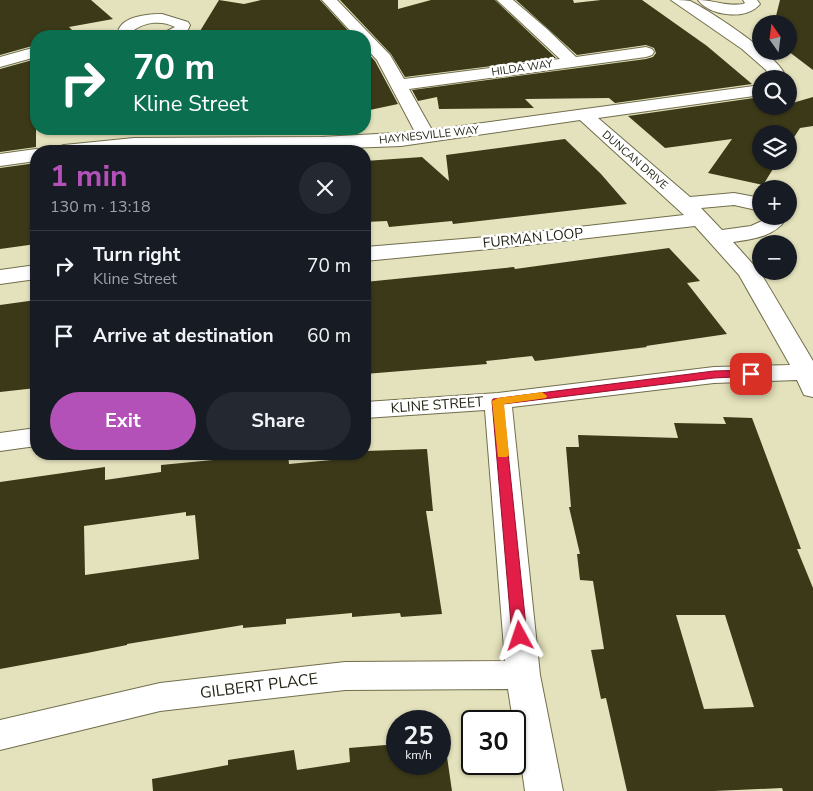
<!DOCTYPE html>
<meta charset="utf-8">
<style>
:root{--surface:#171b24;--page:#242831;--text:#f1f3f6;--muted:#9ea1a6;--line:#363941;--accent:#b451b8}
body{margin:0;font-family:"Nunito Sans",sans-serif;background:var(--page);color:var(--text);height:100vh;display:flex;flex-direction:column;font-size:19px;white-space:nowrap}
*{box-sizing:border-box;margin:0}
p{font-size:16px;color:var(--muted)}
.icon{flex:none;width:28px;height:28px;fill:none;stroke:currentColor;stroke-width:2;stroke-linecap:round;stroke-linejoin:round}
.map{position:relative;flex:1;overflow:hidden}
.sheet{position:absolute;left:30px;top:145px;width:341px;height:315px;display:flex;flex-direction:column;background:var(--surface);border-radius:20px;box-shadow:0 1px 4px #0004}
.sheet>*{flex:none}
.hud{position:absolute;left:30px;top:30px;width:341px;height:105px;border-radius:20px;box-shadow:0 1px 4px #0004;background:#0b6e4f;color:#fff;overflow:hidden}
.needle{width:32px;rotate:346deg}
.fabs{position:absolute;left:752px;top:15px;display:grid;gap:10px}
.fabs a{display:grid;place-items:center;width:45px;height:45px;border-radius:50%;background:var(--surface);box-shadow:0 1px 4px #0004;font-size:25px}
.speed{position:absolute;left:386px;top:710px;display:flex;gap:10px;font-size:25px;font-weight:700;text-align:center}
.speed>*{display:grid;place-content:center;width:65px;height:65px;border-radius:50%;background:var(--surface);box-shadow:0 1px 4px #0004;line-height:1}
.speed small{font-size:12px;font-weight:400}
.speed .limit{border:2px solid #111;border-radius:8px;background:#fff;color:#111}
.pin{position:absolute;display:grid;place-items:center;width:42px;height:42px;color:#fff;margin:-21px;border-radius:10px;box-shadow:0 2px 8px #0006}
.me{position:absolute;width:55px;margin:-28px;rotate:355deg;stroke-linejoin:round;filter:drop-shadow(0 0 4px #0008)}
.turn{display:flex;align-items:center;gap:18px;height:105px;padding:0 20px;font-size:22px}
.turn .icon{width:65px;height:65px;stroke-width:2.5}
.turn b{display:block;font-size:35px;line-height:42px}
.round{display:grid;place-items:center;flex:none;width:52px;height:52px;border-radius:26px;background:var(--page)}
.head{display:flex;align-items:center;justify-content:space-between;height:85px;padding:0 20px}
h1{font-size:30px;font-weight:700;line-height:38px;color:var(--accent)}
.button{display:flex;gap:10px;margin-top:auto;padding:10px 20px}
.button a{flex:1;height:58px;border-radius:30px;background:var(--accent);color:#fff;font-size:20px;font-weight:700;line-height:58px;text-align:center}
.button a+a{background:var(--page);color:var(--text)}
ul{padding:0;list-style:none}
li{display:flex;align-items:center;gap:15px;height:70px;padding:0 20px;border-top:1px solid var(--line)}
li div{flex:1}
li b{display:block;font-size:19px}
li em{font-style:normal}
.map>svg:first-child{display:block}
.building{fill:#3b3918;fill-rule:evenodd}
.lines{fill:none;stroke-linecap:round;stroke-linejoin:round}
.minor-casing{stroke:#716e4c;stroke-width:2}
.minor{fill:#fff;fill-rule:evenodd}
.route{fill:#e11d48;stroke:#92132f}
.slow{fill:#f59e0b}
.labels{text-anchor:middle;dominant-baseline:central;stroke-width:5;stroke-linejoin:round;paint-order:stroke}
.far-street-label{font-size:11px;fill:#201f11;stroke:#fff}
.street-label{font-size:14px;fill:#201f11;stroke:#fff}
.near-street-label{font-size:16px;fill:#201f11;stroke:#fff}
</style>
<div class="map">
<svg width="813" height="791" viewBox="0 0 813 791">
<rect width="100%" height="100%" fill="#e4e2bc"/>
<g class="building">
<path d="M 0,0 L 91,0 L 113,19 L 69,27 L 73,31 L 49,36 L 36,36 L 36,45 L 0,55 Z"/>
<path d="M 219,0 L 244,4 L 261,0 L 320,0 L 353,36 L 197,36 Z"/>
<path d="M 340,0 L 398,0 L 398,9 L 431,0 L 495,0 L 556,58 L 405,77 L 391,54 Z"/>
<path d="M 516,0 L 573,0 L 574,3 L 601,0 L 642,0 L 707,46 L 752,84 L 615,103 L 609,98 L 525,99 L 534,108 L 439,109 L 437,97 L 418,101 L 412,90 L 646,59 L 653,57 L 656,53 L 654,48 L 646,45 L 577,55 Z"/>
<path d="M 780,0 L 813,0 L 813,70 L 788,51 L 789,24 L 774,24 Z"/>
<path d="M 365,50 L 375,61 L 398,104 L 365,111 Z"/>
<path d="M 36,59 L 36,147 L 0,152 L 0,69 Z"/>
<path d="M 761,97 L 761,106 L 779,107 L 789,106 L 789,104 L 813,97 L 813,126 L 800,128 L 789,145 L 789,134 L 761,134 L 761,161 L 778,161 L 763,185 L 708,173 L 732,139 L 665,148 L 628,116 Z"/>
<path d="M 565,139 L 601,174 L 627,204 L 453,224 L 452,221 L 389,227 L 387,221 L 365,222 L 365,161 L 422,157 L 449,181 L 446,155 Z"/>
<path d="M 36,163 L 36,244 L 0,249 L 0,168 Z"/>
<path d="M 669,248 L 700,281 L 687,283 L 727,334 L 646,346 L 647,347 L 535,361 L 532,356 L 486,361 L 487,364 L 365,374 L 365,282 L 514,267 L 515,269 Z"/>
<path d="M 36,300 L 36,388 L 0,392 L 0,305 Z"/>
<path d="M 723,417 L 752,418 L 801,549 L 797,549 L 813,588 L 813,791 L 783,791 L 782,788 L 714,791 L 627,791 L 606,698 L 601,699 L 591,650 L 604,649 L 593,581 L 580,580 L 577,554 L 580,554 L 569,507 L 571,507 L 566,447 L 579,447 L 578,435 L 678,438 L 674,423 L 726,424 ZM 676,615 L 725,615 L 754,707 L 704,709 Z"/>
<path d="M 427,449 L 433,511 L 426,511 L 442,614 L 401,617 L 400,613 L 352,617 L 352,613 L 286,619 L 286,624 L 243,628 L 243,625 L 127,644 L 127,645 L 87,653 L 0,669 L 0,482 L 105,467 L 105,480 L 161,472 L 161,465 L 213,460 L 288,454 L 289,464 L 342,459 L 342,454 L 365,454 L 365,451 ZM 186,512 L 186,516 L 195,515 L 199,559 L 85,575 L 84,526 Z"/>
<path d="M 445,743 L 452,791 L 153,791 L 152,779 L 228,765 L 228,760 L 294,750 L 297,770 L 350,762 L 349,748 L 398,744 L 398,764 L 440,764 L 440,744 Z"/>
</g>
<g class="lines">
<g class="minor-casing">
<g id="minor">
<path d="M 322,0 L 337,0 L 390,55 L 404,79 L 560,59 L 497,0 L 513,0 L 547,29 L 576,57 L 646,47 L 652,49 L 654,52 L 652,55 L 646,57 L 409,89 L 432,130 L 761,85 L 761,95 L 598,118 L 690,197 L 734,193 L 761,198 L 761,211 L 734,205 L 701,208 L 722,230 L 751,226 L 764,220 L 763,216 L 785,216 L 786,219 C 774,237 753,239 733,242 L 760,272 L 813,361 L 813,397 L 804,395 L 797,380 L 714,383 L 512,407 L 540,675 L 563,791 L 525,791 L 515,721 L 513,721 L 508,689 L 345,690 L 160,711 L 0,750 L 0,720 L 160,683 L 345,662 L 505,661 L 485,410 L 365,418 L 365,402 L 498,393 L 714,367 L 790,365 L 739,275 L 695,226 L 499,248 L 365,261 L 365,247 L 499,236 L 684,215 L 580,120 L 401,146 L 321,149 L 245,148 L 55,151 L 57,147 L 64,145 L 134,138 L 321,137 L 415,132 L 377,60 L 365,47 L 365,36 L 355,36 Z"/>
<path d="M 671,0 C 677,0 685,0 690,1 C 709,10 786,60 786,79 L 770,79 L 766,70 L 742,49 Z"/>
<path d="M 698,0 C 714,0 727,7 743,4 L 745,3 L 743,0 L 757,0 L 760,4 C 747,21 709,16 698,0 Z"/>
<path d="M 162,14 L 188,22 L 190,25 L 186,34 L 181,36 L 161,36 L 163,33 L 175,27 C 162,20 145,22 134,30 L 140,36 L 122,36 L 118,32 C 121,16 149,14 162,14 Z"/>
<path d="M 36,47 L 36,57 L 0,67 L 0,57 Z"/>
<path d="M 36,149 L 43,151 L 36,151 L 36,161 L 0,166 L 0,154 Z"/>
<path d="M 36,265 L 36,279 L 0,284 L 0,270 Z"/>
<path d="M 36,428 L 36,446 L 0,451 L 0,433 Z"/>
</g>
</g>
<use href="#minor" class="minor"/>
</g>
<path class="route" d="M 751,370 L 755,371 L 757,374 L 755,376 L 714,378 L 503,404 L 527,636 L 525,640 L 520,641 L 514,640 L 512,636 L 492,401 L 493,399 L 714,371 Z"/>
<path class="slow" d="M 542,392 L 547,396 L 546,398 L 504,404 L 509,455 L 507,457 L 498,457 L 492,401 L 498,398 Z"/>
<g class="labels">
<g class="far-street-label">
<text transform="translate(522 68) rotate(-8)">HILDA WAY</text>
<text transform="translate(429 135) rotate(-6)">HAYNESVILLE WAY</text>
<text transform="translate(635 160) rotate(41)">DUNCAN DRIVE</text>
</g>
<g class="street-label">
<text transform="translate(533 238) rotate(-6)">FURMAN LOOP</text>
<text transform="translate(437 405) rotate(-4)">KLINE STREET</text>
</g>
<g class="near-street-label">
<text transform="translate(259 686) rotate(-7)">GILBERT PLACE</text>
</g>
</g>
</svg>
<div class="fabs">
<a><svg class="needle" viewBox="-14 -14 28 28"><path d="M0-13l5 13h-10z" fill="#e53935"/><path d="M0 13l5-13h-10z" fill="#9ea1a6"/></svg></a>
<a><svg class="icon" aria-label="search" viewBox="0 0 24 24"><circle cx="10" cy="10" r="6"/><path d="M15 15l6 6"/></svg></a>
<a><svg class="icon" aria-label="layers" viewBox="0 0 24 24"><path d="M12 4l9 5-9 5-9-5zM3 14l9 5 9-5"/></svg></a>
<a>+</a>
<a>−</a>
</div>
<div class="speed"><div>25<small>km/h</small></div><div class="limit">30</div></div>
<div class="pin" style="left:751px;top:374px;background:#d93025"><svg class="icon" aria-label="arrive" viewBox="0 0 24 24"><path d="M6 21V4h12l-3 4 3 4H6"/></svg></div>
<svg class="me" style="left:520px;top:636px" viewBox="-20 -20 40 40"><path d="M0-17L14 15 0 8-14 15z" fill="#e11d48" stroke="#fff" stroke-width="4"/></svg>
<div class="hud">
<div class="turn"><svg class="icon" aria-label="right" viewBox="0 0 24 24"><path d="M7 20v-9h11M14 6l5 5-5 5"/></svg><div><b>70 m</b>Kline Street</div></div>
</div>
<section class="sheet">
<div class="head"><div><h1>1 min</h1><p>130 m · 13:18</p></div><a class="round"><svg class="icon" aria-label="close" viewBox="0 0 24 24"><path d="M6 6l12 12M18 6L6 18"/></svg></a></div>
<ul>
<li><svg class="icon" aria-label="right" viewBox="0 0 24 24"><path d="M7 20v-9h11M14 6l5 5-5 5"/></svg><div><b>Turn right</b><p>Kline Street</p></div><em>70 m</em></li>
<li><svg class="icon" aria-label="arrive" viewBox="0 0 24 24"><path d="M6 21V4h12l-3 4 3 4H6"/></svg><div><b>Arrive at destination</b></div><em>60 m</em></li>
</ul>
<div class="button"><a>Exit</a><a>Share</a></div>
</section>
</div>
